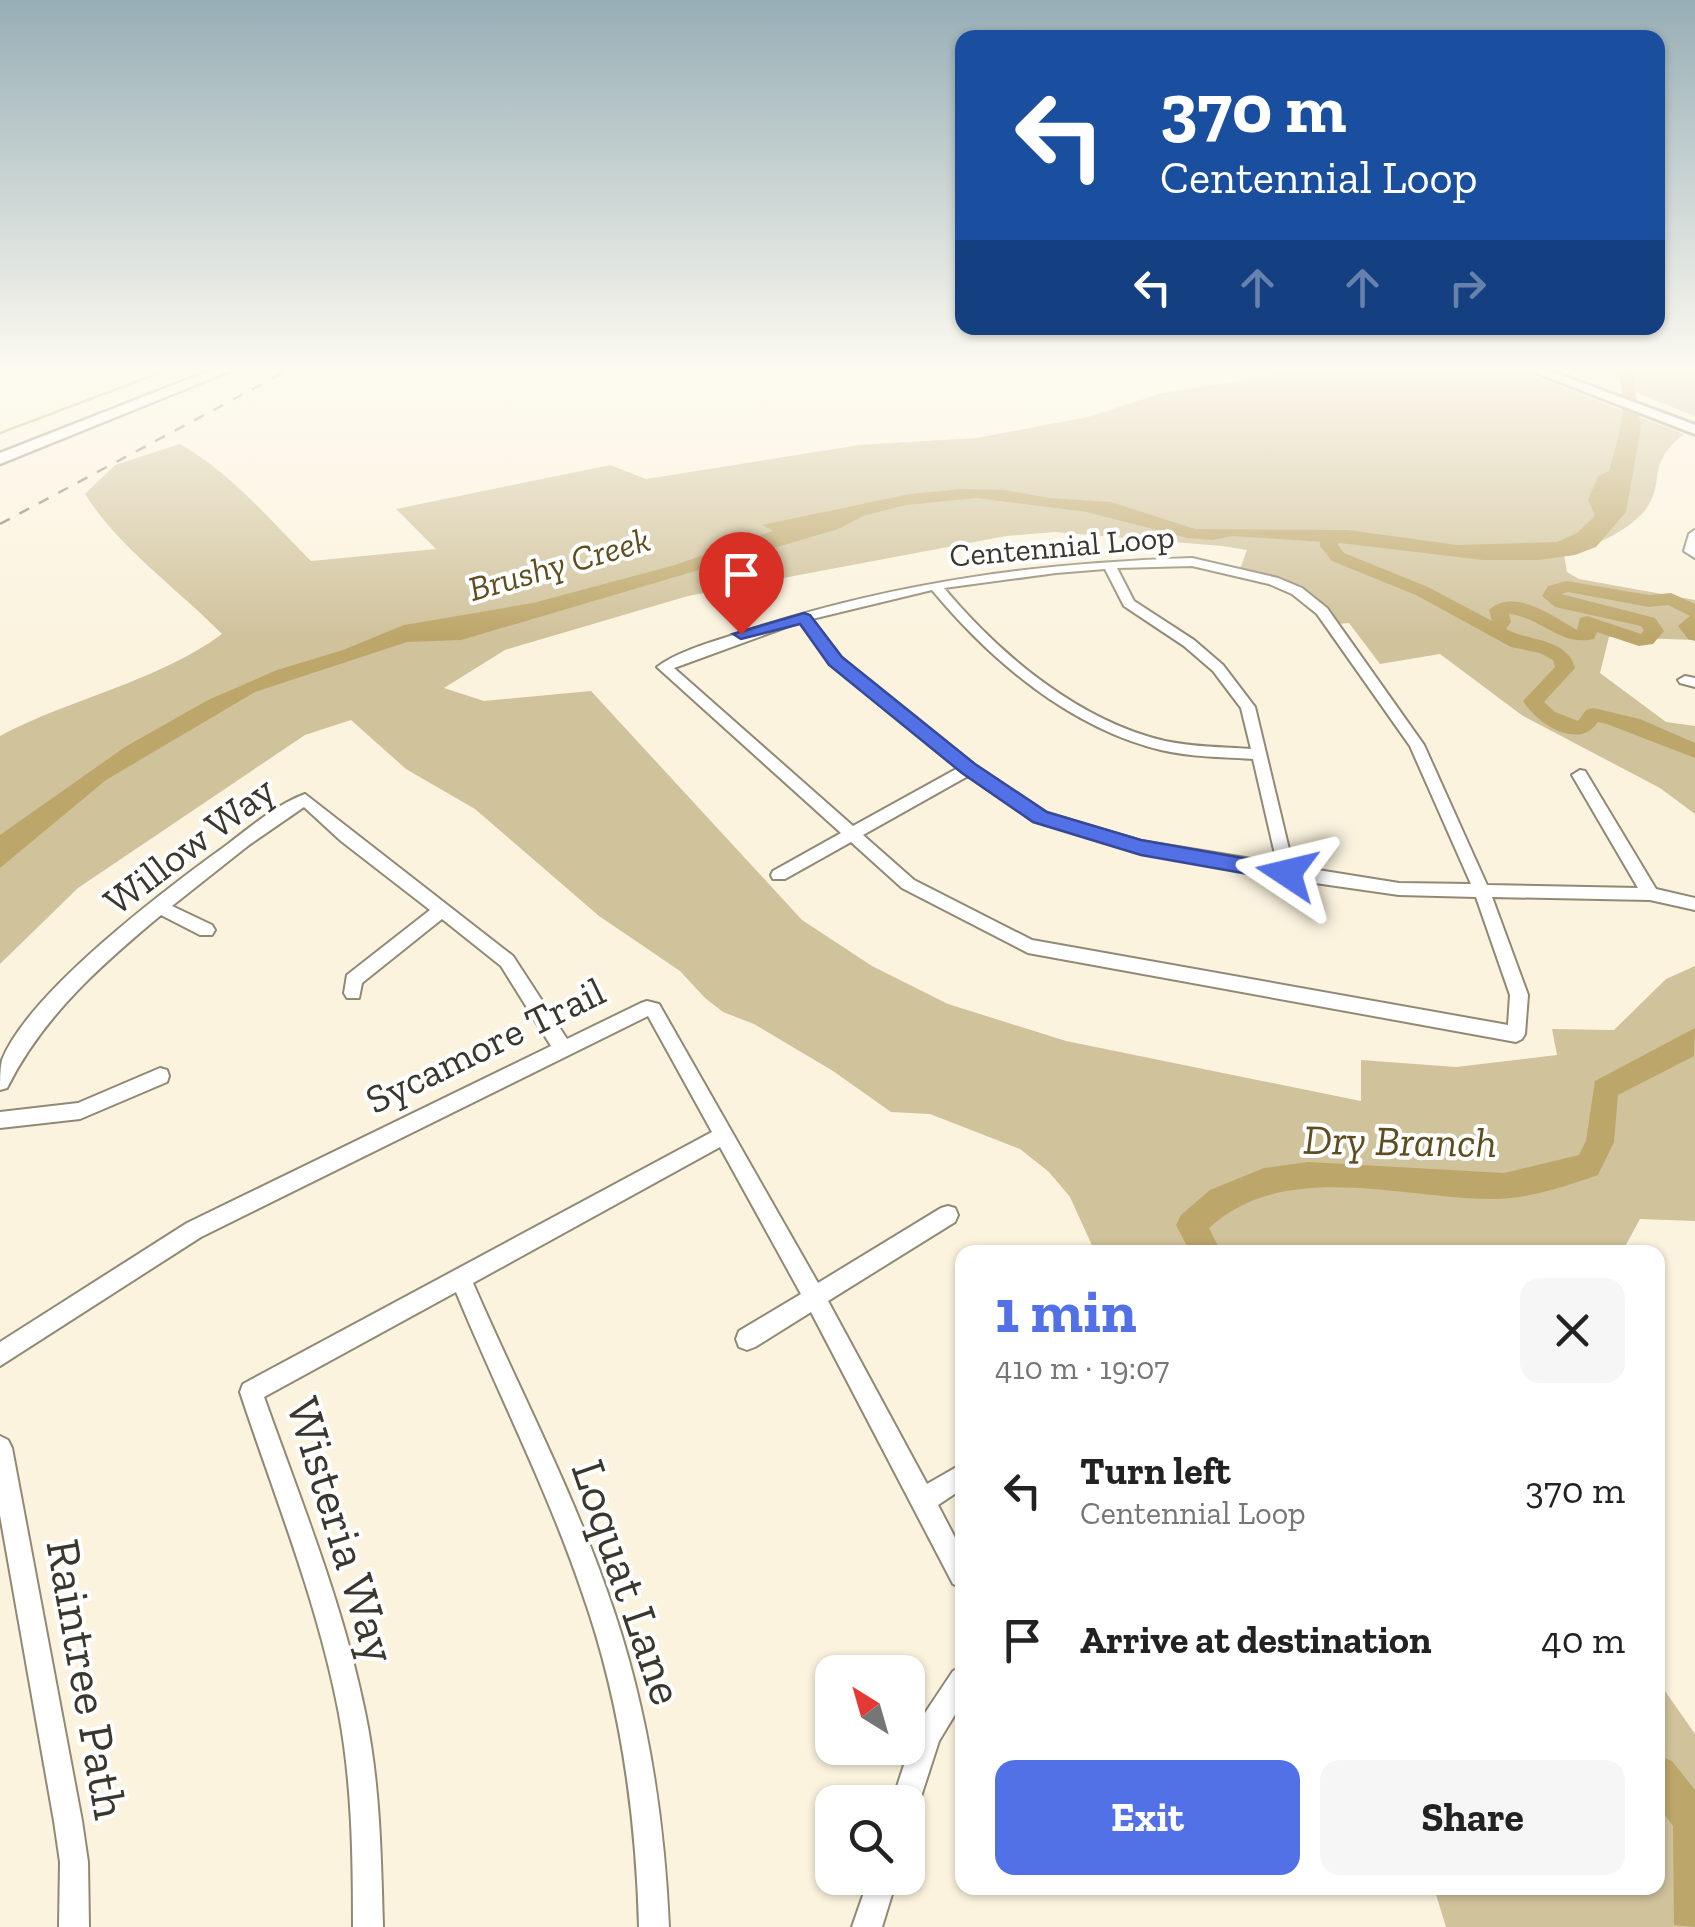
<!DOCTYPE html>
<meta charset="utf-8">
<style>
:root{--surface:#fff;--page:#f6f6f6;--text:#222;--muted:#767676;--accent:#5371e6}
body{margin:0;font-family:"Zilla Slab",serif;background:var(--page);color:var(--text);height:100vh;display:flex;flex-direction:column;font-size:38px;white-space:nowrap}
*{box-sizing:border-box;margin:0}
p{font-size:32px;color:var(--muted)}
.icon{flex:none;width:55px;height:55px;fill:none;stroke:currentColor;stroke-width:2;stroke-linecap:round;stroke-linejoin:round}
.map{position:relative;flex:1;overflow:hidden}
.details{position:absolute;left:955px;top:1245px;width:710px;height:650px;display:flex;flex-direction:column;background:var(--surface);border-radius:20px;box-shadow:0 2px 8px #0004}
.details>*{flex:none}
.banner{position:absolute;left:955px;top:30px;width:710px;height:305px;border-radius:20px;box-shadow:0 2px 8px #0004;background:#1a4fa0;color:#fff;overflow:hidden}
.needle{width:65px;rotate:323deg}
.controls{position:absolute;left:815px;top:1655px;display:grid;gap:20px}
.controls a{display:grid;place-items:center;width:110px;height:110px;border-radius:20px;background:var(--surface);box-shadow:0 2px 8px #0004;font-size:50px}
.pin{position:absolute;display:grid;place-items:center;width:85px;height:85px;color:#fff;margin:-102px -42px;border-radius:50% 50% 50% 0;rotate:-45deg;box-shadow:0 0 10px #0007}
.pin .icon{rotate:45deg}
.me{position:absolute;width:110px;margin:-55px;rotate:280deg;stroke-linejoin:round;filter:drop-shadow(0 0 8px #0008)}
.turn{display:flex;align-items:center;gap:35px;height:210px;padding:0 40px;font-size:45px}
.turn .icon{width:130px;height:130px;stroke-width:2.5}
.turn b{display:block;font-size:70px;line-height:85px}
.lanes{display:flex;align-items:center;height:95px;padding:0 40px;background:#0003;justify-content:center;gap:50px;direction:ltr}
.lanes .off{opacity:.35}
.round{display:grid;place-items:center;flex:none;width:105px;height:105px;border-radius:20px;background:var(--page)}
.overview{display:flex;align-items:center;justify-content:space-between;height:170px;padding:0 40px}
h1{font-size:60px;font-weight:700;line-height:75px;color:var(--accent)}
.action{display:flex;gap:20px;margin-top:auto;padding:20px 40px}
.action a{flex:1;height:115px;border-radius:20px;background:var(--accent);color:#fff;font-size:40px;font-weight:700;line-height:115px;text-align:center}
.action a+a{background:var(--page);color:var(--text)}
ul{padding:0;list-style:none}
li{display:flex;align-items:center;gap:30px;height:150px;padding:0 40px}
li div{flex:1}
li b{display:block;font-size:38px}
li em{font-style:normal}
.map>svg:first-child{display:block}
.green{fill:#d0c29b}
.water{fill:#bda66a}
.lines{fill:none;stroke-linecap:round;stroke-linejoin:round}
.stream{stroke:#bda66a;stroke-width:2.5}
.river{fill:#bda66a;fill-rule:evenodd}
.minor-casing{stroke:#908975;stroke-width:4}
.major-casing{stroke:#908975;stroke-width:6}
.highway-casing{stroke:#908975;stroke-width:5}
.minor{fill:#fff;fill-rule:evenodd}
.major{fill:#fff;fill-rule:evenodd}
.highway{fill:#fff;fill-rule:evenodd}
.rail{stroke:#7e796c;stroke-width:2.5;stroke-dasharray:11 11;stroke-linecap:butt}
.route{fill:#5371e6;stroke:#364996;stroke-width:2.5}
.labels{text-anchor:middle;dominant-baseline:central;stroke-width:8;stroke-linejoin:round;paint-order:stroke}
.far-street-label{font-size:32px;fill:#3a372e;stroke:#fff}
.far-water-label{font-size:35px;font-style:italic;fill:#5e4d1e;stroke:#fff}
.street-label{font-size:40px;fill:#3a372e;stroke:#fff}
.water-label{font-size:42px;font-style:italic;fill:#5e4d1e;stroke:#fff}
.near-street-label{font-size:48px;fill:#3a372e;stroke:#fff}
</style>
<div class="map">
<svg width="1695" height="1927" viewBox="0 0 1695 1927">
<rect width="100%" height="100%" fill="#fbf3de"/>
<g class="green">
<path d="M 1331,366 L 1507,366 L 1684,434 C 1645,464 1666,482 1646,509 C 1628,532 1590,548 1564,555 L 1567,572 L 1579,579 L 1695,600 L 1695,640 L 1609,637 L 1600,673 L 1666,722 L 1695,726 L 1695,814 L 1660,788 L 1523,716 L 1440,654 L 1380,664 L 1349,623 L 1337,624 L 1277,578 L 1240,569 L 1247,550 L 1222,546 L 1055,532 L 1006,536 L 688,596 L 505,650 L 444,688 L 484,701 L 591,691 L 802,920 L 872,966 L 948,1004 L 1066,1041 L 1361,1101 L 1361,1060 L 1456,1067 L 1557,1055 L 1552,1029 L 1614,1030 L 1666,979 L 1695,966 L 1695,1221 L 1640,1219 L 1622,1252 L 1095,1252 L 1070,1197 L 1049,1172 L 1020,1149 L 930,1114 L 891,1112 L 833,1071 L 754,1024 L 723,1012 L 705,998 L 680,971 L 599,916 L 475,809 L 406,769 L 351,720 L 305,735 L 78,888 L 0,964 L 0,736 C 71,698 157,682 222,634 C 177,588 119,548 85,494 L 115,465 L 180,444 C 233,475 268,518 311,561 L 436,549 L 396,509 L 610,465 L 646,479 L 859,445 L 976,438 L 1088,417 L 1162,393 Z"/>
<path d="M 1585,366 L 1695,366 L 1695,416 L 1623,388 L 1620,376 Z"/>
<path d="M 1658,1681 L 1695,1734 L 1695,1927 L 1446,1927 L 1434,1888 L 1658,1888 Z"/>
</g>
<path class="water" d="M 1616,366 L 1631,366 L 1641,427 L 1626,512 L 1596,547 L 1575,555 L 1539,560 L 1483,560 L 1340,543 L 1232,536 L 1213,540 L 1188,538 L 1087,512 L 977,498 L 906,505 L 863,516 L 838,529 L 461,640 L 407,642 L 255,692 L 106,780 L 0,868 L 0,835 L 125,747 L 208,700 L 277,670 L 343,650 L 404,625 L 533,603 L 675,565 L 773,531 L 762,525 L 910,494 L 960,489 L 1005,490 L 1049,498 L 1111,502 L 1195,529 L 1348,530 L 1457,545 L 1557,542 L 1577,533 L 1595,516 L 1588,500 L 1598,476 L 1609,471 C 1619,436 1630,402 1616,366 Z"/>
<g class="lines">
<path class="stream" d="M 0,433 L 178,366"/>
<g class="river">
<path d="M 1329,530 L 1338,535 L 1338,545 L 1344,553 L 1428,587 L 1492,621 L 1489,610 C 1515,587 1554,617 1577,630 L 1580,618 L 1587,616 L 1641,634 L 1644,630 L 1641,626 L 1555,607 L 1542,596 L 1548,586 L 1567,581 L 1649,595 L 1671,593 L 1695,604 L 1695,641 L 1688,639 L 1678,626 L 1690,616 L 1668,605 L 1649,607 L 1568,592 L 1561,594 L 1655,618 L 1664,631 L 1653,644 L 1639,646 L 1597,632 L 1594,639 C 1561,647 1541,617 1509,614 L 1511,622 L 1506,629 C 1530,642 1567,638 1575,668 L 1544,702 L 1555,712 L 1578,721 L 1586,710 L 1593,708 L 1640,719 L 1695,743 L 1695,758 L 1607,724 L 1598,722 C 1579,751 1537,724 1523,701 L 1555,667 L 1553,660 L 1540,653 L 1511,647 L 1416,595 L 1332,561 L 1320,546 L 1320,535 Z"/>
<path d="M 1695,1028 L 1694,1056 L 1618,1095 L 1614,1142 L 1598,1175 C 1570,1185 1530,1198 1500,1199 C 1406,1201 1286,1157 1209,1228 L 1221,1252 L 1190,1252 L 1176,1225 L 1181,1215 L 1210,1190 L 1264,1168 L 1308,1162 L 1504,1173 L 1579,1155 L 1586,1141 L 1595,1081 Z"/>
<path d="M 1658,1755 L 1672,1761 L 1695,1790 L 1695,1927 L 1674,1925 L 1673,1826 L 1658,1806 Z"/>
</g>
<g class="minor-casing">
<g id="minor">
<path d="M 1695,530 L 1695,558 L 1684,551 L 1689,534 Z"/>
<path d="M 1192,558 L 1278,578 L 1302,588 L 1327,608 L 1424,745 L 1487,885 L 1638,888 L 1572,775 L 1580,770 L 1585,771 L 1656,889 L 1695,898 L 1695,910 L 1650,900 L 1492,897 L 1528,995 L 1525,1034 L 1522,1039 L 1516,1042 L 1028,953 L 902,888 L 851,842 L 785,879 L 773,879 L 771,875 L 773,871 L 841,833 L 657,667 C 679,650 722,639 749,630 C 896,582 1037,563 1192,558 ZM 1192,566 L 1269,584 L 1292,594 L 1317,614 L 1410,746 L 1471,884 L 1399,883 L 1293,866 L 1255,707 L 1223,665 L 1194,640 L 1134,601 L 1117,568 ZM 1105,569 L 1124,606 L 1184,646 L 1213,671 L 1241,708 L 1251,749 C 1222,747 1193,747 1165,741 C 1079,721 1000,655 944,588 L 1056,573 ZM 932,590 C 991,661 1070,728 1161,750 C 1191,757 1222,757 1253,759 L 1277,863 L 1141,841 L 1046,813 L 974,765 L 841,658 L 812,619 ZM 800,622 L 831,664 L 958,768 L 853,826 L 674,668 ZM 968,776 L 1034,821 L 1141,853 L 1287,879 L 1399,895 L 1476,897 L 1510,995 L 1508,1025 L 1032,940 L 914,880 L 863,835 Z"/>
<path d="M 1685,676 L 1695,678 L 1695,687 L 1680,683 L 1678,680 Z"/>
<path d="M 305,794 L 513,956 L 567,1039 L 641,1003 L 647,1001 L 659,1004 L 818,1283 L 941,1208 L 948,1206 L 955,1208 L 958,1215 L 955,1222 L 828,1301 L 927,1484 L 962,1464 L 962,1489 L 938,1505 L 962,1551 L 962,1588 L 953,1584 L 811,1312 L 755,1347 L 747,1350 L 739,1347 L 736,1339 L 739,1331 L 801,1294 L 720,1147 L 473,1283 C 517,1385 570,1485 607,1591 C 646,1699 664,1812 669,1927 L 639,1927 C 636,1812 620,1698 581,1589 C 546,1487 497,1391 456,1292 L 264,1397 C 301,1501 343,1604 365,1712 C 380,1783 381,1855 383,1927 L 353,1927 C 353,1856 352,1784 339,1714 C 318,1603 275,1498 240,1392 L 243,1384 L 712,1132 L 648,1016 L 201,1237 L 0,1366 L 0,1342 L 187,1223 L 551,1046 L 501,966 L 442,919 L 362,983 L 359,998 L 347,998 L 344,993 L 347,975 L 430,910 L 341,841 L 304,807 L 249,845 L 172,906 L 212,925 L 215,930 L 212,935 L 200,935 L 161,915 C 100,966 43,1016 7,1088 L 0,1090 C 0,1080 0,1069 2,1060 C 29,992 167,888 228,844 C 251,826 278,804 305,794 Z"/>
<path d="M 160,1068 L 167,1070 L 169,1076 L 167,1082 L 80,1119 L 0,1128 L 0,1112 L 78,1103 Z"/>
<path d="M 0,1436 L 8,1440 L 12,1448 L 82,1821 L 88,1862 L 89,1927 L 59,1927 L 60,1862 L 54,1821 L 0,1515 Z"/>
<path d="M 962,1667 L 962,1703 L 939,1741 L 916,1812 L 908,1815 L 908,1802 L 892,1802 L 917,1725 L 953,1671 Z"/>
<path d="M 869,1878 L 897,1878 L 882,1927 L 852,1927 Z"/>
</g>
</g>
<g class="major-casing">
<path id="major" d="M 1519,366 L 1537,366 L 1695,425 L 1695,434 Z"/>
</g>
<g class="highway-casing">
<path id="highway" d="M 222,366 L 242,366 L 0,464 L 0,453 Z"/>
</g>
<use href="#minor" class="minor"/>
<use href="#major" class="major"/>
<use href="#highway" class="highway"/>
<path class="rail" d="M 0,524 L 296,366"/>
</g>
<linearGradient id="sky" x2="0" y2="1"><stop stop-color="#97aeb6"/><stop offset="0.58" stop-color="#fdfaf0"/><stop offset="1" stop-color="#fdfaf0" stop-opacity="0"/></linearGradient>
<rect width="1695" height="636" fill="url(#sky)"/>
<path class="route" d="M 804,613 L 810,615 L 842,657 L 975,764 L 1047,812 L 1141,840 L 1287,866 L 1298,873 L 1287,881 L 1141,855 L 1033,822 L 962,773 L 829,665 L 800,624 L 741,639 L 733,634 Z"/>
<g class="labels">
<g class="far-street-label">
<text transform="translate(1062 546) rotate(-5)">Centennial Loop</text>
</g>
<g class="far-water-label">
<text transform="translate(559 564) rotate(-16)">Brushy Creek</text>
</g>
<g class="street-label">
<text transform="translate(189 845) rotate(-37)">Willow Way</text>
<text transform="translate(485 1045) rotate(-26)">Sycamore Trail</text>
</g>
<g class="water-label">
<text transform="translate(1400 1141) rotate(1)">Dry Branch</text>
</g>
<g class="near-street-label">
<text transform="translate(342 1530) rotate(73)">Wisteria Way</text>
<text transform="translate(628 1582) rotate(71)">Loquat Lane</text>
<text transform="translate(87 1679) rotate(80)">Raintree Path</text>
</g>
</g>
</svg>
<div class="controls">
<a><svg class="needle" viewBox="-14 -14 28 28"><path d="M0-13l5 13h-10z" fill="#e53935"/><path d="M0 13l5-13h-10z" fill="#767676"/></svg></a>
<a><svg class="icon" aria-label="search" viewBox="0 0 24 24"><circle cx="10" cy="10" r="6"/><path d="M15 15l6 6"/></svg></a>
</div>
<div class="pin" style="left:741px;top:634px;background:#d93025"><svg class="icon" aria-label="arrive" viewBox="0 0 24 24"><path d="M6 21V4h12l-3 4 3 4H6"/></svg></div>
<svg class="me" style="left:1287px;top:873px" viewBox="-20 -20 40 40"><path d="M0-17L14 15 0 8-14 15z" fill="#5371e6" stroke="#fff" stroke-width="4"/></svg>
<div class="banner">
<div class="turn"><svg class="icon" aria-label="left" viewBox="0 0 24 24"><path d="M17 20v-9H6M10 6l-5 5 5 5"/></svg><div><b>370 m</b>Centennial Loop</div></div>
<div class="lanes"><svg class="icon" aria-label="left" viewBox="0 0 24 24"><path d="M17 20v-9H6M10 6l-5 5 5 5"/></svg><svg class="icon off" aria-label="ahead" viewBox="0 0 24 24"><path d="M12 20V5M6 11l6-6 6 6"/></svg><svg class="icon off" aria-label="ahead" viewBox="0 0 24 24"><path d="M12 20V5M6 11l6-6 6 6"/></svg><svg class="icon off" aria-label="right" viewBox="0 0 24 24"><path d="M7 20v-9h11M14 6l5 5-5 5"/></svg></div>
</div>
<section class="details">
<div class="overview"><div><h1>1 min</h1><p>410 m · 19:07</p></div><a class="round"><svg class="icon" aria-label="close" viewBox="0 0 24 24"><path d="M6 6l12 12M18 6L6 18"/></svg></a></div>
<ul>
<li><svg class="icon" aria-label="left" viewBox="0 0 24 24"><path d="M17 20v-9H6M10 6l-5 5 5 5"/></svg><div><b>Turn left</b><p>Centennial Loop</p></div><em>370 m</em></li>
<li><svg class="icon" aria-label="arrive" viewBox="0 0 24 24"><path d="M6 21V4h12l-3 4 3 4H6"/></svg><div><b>Arrive at destination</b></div><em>40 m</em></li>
</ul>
<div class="action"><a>Exit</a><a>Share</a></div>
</section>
</div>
